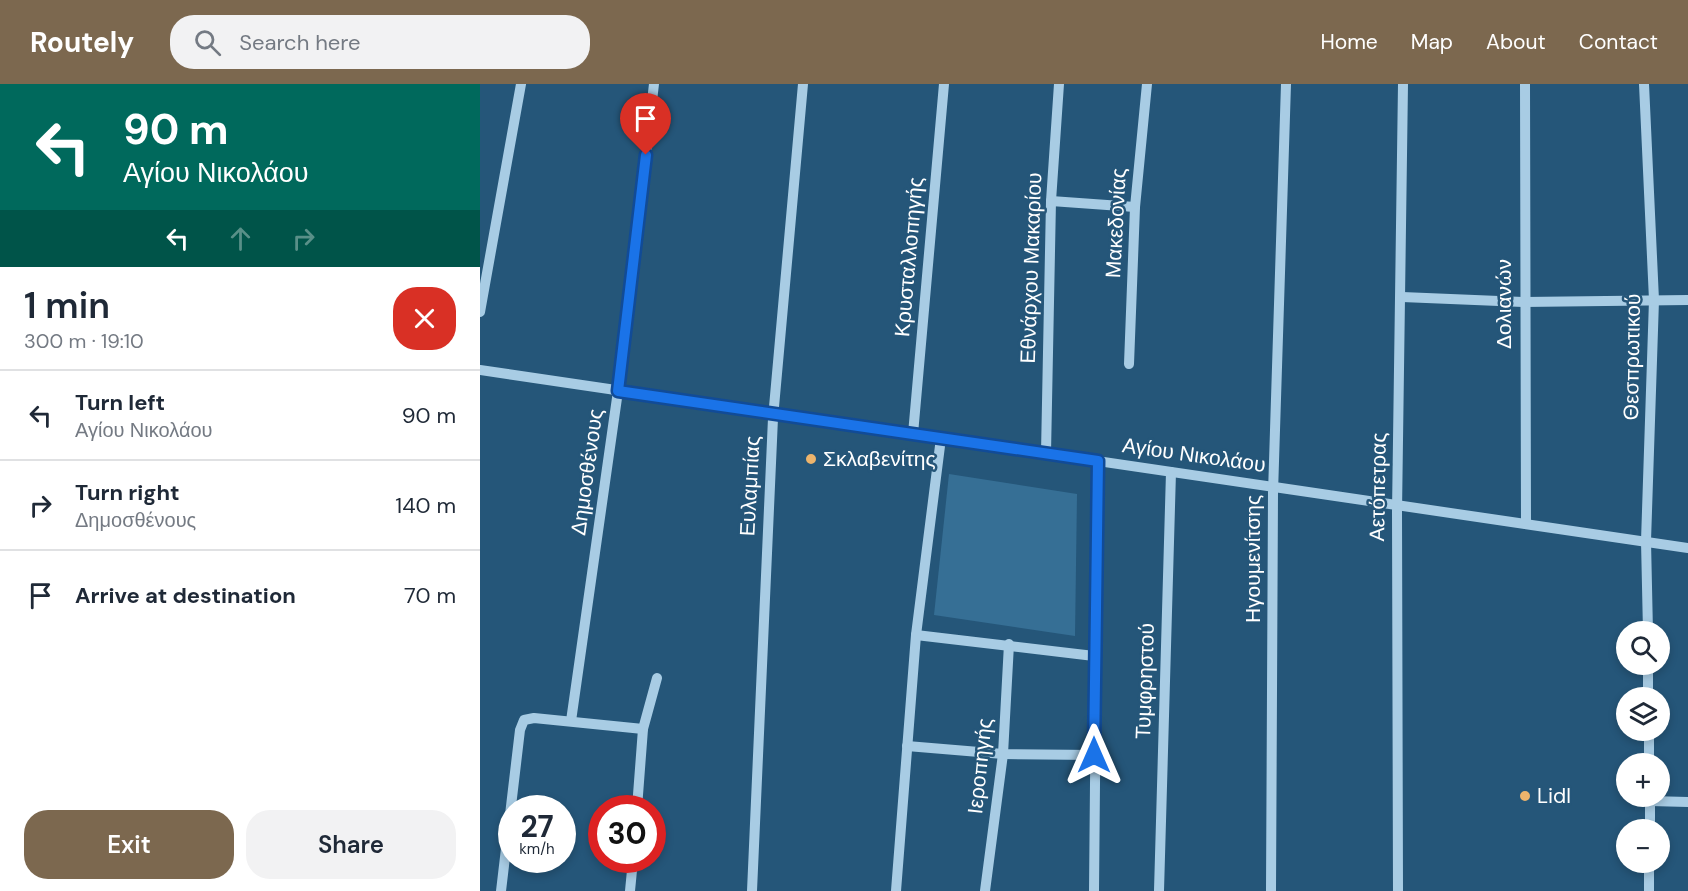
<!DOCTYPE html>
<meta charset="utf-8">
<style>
:root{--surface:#fff;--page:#f2f2f3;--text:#1f2937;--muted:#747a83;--line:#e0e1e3;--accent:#7c684f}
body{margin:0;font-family:"DM Sans",sans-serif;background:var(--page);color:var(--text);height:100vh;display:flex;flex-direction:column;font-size:22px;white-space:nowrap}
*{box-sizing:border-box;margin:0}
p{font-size:20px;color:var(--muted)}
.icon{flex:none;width:33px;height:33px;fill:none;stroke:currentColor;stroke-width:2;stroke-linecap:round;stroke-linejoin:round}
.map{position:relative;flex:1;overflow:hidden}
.panel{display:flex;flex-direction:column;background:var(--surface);width:480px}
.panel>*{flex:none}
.hud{background:#00695c;color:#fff;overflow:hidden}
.buttons{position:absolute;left:1136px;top:537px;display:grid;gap:12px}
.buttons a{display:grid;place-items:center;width:54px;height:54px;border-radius:50%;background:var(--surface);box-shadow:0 3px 9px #0003;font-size:30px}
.speed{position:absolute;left:18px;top:711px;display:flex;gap:12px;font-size:30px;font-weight:700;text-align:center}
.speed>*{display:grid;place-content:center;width:78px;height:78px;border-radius:50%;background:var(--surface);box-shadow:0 3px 9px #0003;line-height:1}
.speed small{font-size:15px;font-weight:400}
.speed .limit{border:9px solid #d22;background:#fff;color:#111}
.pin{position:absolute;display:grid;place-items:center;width:51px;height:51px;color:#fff;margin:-62px -26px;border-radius:50% 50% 50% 0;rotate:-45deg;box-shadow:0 0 6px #0007}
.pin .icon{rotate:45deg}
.me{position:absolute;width:66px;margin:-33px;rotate:0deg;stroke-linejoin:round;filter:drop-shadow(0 0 4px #0008)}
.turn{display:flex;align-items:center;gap:21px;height:126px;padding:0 24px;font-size:27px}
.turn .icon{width:78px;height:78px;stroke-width:2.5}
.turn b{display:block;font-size:42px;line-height:51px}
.lanes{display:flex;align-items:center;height:57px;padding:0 24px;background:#0003;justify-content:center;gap:30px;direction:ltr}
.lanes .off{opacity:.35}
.round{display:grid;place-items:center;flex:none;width:63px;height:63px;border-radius:24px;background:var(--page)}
.headline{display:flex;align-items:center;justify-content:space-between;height:102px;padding:0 24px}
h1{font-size:36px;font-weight:600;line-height:45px}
.button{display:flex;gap:12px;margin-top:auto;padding:12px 24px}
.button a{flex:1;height:69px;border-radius:24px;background:var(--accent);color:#fff;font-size:24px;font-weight:600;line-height:69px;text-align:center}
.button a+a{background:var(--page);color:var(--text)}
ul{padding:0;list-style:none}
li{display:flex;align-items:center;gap:18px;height:90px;padding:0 24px;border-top:2px solid var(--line)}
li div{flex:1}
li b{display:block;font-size:22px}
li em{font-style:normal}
header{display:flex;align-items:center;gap:36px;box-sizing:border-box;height:84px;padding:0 30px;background:var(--accent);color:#fff}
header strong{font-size:28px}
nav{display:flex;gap:33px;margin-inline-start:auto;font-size:21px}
.search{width:420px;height:54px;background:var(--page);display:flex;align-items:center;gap:15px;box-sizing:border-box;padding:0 21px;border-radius:24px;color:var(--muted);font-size:22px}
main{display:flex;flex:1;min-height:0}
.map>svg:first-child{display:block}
.green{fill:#366f95}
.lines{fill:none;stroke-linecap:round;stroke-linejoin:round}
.minor{stroke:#a8cce4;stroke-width:10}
.route-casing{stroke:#114b97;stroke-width:15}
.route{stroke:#1a73e8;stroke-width:10}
.poi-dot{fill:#edb46c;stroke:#255679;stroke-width:2}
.labels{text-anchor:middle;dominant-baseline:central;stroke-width:5;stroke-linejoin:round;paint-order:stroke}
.street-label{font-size:21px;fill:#fff;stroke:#255679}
.poi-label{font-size:21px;fill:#fff;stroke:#255679;text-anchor:start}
</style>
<header>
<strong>Routely</strong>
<div class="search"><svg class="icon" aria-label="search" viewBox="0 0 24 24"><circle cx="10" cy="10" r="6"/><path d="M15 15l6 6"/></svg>Search here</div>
<nav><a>Home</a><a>Map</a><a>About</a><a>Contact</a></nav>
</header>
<main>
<section class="panel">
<div class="hud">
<div class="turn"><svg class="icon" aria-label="left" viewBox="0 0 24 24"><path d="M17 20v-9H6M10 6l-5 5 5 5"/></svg><div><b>90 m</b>Αγίου Νικολάου</div></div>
<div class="lanes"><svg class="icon" aria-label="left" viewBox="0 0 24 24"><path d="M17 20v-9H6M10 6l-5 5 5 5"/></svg><svg class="icon off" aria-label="ahead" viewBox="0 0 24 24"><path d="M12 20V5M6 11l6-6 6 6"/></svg><svg class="icon off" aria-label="right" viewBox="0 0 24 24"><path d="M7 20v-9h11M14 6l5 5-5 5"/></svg></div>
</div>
<div class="headline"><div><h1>1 min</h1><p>300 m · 19:10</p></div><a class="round" style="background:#d93025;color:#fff"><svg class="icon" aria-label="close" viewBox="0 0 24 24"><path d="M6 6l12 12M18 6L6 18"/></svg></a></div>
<ul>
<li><svg class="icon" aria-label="left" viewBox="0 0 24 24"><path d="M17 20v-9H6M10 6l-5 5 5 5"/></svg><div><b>Turn left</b><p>Αγίου Νικολάου</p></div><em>90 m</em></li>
<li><svg class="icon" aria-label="right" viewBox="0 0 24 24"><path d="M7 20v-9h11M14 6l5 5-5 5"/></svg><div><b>Turn right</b><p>Δημοσθένους</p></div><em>140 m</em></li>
<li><svg class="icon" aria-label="arrive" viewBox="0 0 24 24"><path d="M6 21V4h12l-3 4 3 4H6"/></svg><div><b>Arrive at destination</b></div><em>70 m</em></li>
</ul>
<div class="button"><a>Exit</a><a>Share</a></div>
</section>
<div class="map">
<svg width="1208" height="807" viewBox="0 0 1208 807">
<rect width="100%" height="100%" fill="#255679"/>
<path class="green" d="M 469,390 L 597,410 L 595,552 L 454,531 Z"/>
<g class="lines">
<g class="minor">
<path d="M 1045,0 L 1046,440"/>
<path d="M 1164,0 L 1174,216 L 1166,457 L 1168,548"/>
<path d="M 571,117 L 655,123"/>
<path d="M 922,213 L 1043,218 L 1208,216"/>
<path d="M 0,228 L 41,0"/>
<path d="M 649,280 L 655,123 L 667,0"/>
<path d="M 0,286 L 1208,464"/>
<path d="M 433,350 L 464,0"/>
<path d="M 566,369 L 571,117 L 579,0"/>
<path d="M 436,551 L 614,572"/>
<path d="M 1168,580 L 1168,614"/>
<path d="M 91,637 L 138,307 L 174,0"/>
<path d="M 1169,646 L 1169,680"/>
<path d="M 427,662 L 523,670 L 614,671"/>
<path d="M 1170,717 L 1208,718"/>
<path d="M 157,724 L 163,645 L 177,594"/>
<path d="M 1170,746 L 1170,712"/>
<path d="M 21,807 L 40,646 L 44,636 L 54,634 L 163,645"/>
<path d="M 150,807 L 153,776"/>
<path d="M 272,807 L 293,334 L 323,0"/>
<path d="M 416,807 L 436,551 L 461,354"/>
<path d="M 505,807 L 523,670 L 529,560"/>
<path d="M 614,807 L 618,377"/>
<path d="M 679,807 L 691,388"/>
<path d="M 791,807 L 793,409 L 806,0"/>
<path d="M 918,807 L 917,428 L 923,0"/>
<path d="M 1169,807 L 1169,778"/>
</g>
</g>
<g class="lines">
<g class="route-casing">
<path id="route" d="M 166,71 L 138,307 L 618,377 L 614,671"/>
</g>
<use href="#route" class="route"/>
</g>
<g class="poi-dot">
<circle cx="331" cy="375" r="6"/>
<circle cx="1045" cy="712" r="6"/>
</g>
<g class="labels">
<g class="street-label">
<text transform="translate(636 139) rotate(-87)">Μακεδονίας</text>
<text transform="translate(429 173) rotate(-85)">Κρυσταλλοπηγής</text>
<text transform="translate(551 184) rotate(-88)">Εθνάρχου Μακαρίου</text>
<text transform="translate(1024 220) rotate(-90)">Δολιανών</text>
<text transform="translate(1152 273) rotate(-89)">Θεσπρωτικού</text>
<text transform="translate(714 371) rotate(8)">Αγίου Νικολάου</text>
<text transform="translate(107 388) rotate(-82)">Δημοσθένους</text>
<text transform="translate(270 402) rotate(-87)">Ευλαμπίας</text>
<text transform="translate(898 403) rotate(-89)">Αετόπετρας</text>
<text transform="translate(773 475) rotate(-90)">Ηγουμενίτσης</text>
<text transform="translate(665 597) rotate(-88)">Τυμφρηστού</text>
<text transform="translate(500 682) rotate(-84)">Ιεροπηγής</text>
</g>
<g class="poi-label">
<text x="343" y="375">Σκλαβενίτης</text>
<text x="1057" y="712">Lidl</text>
</g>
</g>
</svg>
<div class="buttons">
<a><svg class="icon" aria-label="search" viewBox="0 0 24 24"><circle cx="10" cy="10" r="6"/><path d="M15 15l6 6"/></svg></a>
<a><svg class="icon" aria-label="layers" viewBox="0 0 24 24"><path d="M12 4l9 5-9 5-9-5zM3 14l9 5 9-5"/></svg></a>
<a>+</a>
<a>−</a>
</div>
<div class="speed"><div>27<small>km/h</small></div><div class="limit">30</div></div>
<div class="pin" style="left:166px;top:71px;background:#d93025"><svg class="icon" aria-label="arrive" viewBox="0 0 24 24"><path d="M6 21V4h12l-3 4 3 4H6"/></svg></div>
<svg class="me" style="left:614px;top:671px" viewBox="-20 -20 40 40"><path d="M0-17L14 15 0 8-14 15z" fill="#1a73e8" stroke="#fff" stroke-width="4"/></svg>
</div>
</main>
